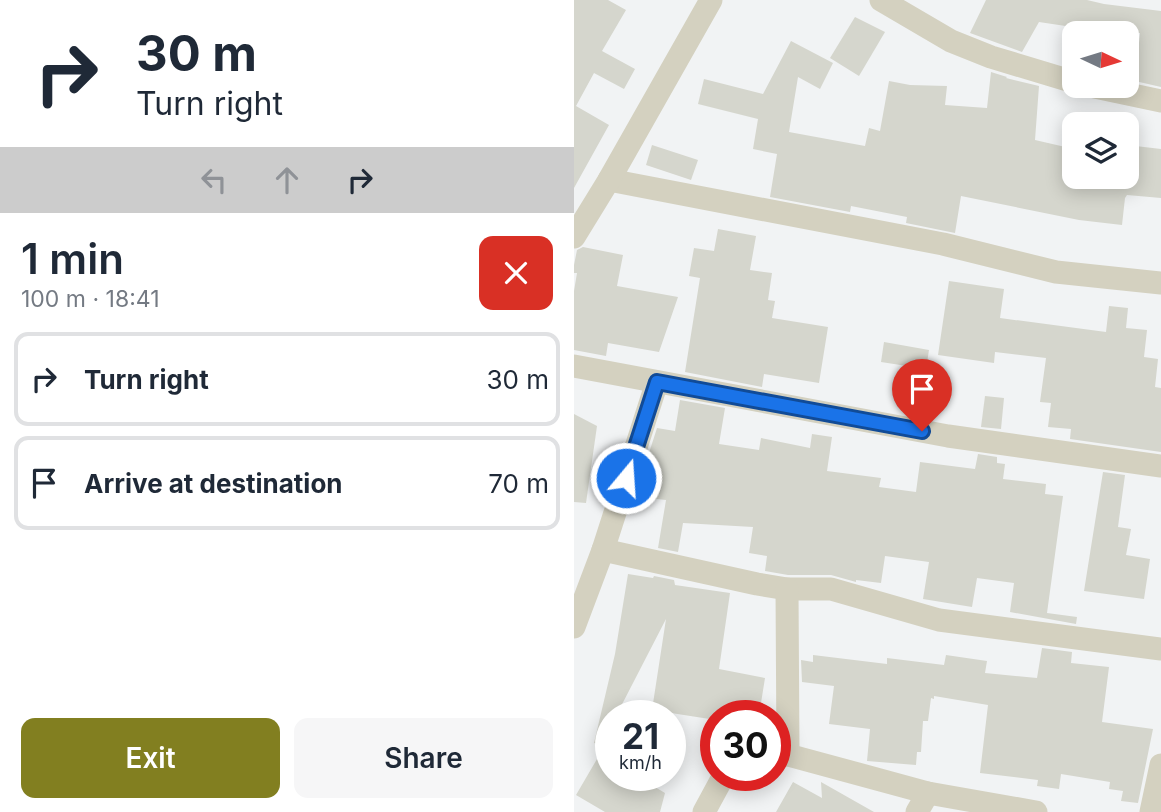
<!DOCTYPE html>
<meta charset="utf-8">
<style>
:root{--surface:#fff;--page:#f6f6f7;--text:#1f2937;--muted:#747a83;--line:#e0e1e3;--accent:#827f20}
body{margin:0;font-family:Inter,sans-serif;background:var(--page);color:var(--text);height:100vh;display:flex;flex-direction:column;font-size:26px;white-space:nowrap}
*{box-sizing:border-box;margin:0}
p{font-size:23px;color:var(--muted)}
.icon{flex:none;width:38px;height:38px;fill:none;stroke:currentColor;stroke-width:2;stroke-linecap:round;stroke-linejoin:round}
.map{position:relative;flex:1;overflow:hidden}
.drawer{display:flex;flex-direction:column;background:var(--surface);width:574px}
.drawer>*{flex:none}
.guide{background:#fff;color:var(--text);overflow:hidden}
.needle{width:46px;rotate:94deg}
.controls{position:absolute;left:488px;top:21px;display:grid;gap:14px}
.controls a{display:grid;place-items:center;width:77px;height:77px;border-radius:14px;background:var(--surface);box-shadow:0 4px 18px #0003;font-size:35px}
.speed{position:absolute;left:21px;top:700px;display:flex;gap:14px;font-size:35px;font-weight:700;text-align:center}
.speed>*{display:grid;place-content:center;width:91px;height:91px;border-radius:50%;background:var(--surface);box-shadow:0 4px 18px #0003;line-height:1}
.speed small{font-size:18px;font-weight:400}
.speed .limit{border:10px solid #d22;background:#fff;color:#111}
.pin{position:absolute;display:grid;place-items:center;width:60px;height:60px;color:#fff;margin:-72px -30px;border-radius:50% 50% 50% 0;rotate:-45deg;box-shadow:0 0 7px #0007}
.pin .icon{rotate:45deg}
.me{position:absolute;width:77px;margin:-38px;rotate:18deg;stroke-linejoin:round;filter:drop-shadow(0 0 5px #0008)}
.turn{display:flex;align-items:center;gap:24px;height:147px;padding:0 21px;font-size:32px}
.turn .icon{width:91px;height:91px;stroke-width:2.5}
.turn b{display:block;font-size:49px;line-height:60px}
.lanes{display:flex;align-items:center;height:66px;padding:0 21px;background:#0003;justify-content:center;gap:35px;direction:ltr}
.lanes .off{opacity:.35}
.round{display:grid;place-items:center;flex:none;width:74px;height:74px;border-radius:14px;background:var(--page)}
.summary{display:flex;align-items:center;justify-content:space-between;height:119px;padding:0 21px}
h1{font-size:42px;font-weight:600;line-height:52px}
.cta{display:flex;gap:14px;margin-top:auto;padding:14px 21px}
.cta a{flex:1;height:80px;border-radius:14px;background:var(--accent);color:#fff;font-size:28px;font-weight:600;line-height:80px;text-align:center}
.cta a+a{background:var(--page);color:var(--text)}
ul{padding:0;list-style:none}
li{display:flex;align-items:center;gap:21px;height:94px;margin:0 14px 10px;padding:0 7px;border:4px solid var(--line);border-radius:14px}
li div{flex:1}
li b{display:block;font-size:26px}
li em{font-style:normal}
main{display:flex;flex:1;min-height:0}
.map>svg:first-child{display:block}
.building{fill:#d5d6cd}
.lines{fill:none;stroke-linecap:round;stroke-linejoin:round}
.minor{stroke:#d4d1c0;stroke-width:23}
.route-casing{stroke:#114b97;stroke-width:18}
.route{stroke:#1a73e8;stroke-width:12}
</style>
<main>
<section class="drawer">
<div class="guide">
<div class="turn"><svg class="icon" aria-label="right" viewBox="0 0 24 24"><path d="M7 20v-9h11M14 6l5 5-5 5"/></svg><div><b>30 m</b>Turn right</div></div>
<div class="lanes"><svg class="icon off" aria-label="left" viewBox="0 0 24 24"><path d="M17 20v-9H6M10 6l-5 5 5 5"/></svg><svg class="icon off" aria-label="ahead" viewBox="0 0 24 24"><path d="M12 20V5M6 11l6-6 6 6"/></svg><svg class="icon" aria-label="right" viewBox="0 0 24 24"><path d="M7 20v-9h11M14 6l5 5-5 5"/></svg></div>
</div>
<div class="summary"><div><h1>1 min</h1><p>100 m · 18:41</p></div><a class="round" style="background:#d93025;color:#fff"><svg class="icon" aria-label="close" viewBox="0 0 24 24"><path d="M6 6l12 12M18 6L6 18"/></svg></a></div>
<ul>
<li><svg class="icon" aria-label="right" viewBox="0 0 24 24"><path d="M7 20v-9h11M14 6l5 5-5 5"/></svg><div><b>Turn right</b></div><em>30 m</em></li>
<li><svg class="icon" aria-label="arrive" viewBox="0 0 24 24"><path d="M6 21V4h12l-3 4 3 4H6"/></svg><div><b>Arrive at destination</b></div><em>70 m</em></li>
</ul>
<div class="cta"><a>Exit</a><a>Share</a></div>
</section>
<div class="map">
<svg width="587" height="812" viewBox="0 0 587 812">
<rect width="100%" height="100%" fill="#f1f3f4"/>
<g class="building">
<path d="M 0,0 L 34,0 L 52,10 L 28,51 L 61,69 L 50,89 L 20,73 L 2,106 L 35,125 L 0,188 Z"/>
<path d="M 412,0 L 513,0 L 530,4 L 587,11 L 587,87 L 561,81 L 566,33 L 538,33 L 465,22 L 448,52 L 396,33 Z"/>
<path d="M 281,17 L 311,32 L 285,76 L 256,58 Z"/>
<path d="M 217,41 L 259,63 L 246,89 L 224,77 L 215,132 L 291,146 L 295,128 L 306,131 L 315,81 L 336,85 L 373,86 L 371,105 L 413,108 L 417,72 L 433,77 L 432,78 L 465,86 L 461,140 L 500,149 L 500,177 L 553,177 L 553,145 L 587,149 L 587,198 L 553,195 L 551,198 L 548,225 L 505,220 L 387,196 L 381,233 L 332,223 L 333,217 L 277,206 L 276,212 L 196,197 L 203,154 L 179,149 L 184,119 L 124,104 L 130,79 L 189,94 Z"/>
<path d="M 78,145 L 124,160 L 117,180 L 72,165 Z"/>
<path d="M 144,229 L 182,236 L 176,270 L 198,273 L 194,300 L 201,301 L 198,318 L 254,327 L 245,383 L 190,374 L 188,387 L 111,372 L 126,278 L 115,276 L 120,248 L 140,251 Z"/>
<path d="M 9,247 L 49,255 L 43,286 L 104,297 L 85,352 L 34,343 L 32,356 L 0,350 L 0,291 L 3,273 L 0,273 L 0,265 L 3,250 Z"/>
<path d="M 375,281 L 430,289 L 426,318 L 532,332 L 535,306 L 554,308 L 552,328 L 573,330 L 570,357 L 584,359 L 581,387 L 587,388 L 587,452 L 496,439 L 497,429 L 474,427 L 477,403 L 466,402 L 472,358 L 421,352 L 420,363 L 364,355 Z"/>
<path d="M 310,342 L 355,350 L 352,369 L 307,362 Z"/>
<path d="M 411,396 L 430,398 L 427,429 L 407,427 Z"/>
<path d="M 106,400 L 151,408 L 145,444 L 185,450 L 187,438 L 236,448 L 238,434 L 258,437 L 253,471 L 307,478 L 305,487 L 342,492 L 346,462 L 401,469 L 404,454 L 423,457 L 423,463 L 431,464 L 429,479 L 472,484 L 471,494 L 489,496 L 473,613 L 503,617 L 502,624 L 436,612 L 440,583 L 403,578 L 398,607 L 349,599 L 355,562 L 311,556 L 307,583 L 282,580 L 282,582 L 257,575 L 214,575 L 191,571 L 193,556 L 175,553 L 179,527 L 109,523 L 104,552 L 84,548 L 92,500 L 73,498 L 78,478 L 68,475 L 83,428 L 101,431 Z"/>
<path d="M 0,414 L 23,426 L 12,503 L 0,502 Z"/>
<path d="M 529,472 L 551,475 L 544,527 L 557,529 L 552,555 L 576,559 L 570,599 L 510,591 Z"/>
<path d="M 54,574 L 79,578 L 80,576 L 100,580 L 101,585 L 156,593 L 145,669 L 191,678 L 187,703 L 175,701 L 172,716 L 142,716 L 142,720 L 78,710 L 92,619 L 42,716 L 37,716 L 37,726 L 26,745 L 20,743 L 41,654 Z"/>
<path d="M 468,648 L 498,652 L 497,663 L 535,667 L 528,722 L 579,729 L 564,803 L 547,801 L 549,791 L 535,789 L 536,782 L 487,774 L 485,789 L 463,786 L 464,780 L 406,773 L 414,705 L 360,696 L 360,699 L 357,698 L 354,721 L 349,721 L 347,752 L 343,752 L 342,765 L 293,761 L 296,729 L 255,724 L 260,686 L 228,682 L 227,660 L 239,662 L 239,655 L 313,664 L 313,658 L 370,665 L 372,655 L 413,661 L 411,673 L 463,678 Z"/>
<path d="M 37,735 L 37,775 L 61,775 L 91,793 L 86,812 L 31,812 L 2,795 Z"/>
<path d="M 219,782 L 248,798 L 247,782 L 300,812 L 202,812 Z"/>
</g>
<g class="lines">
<g class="minor">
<path d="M 307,0 L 377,41 L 417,57 L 500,82"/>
<path d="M 516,86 L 587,101"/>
<path d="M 35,180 L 369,244 L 482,272 L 587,283"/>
<path d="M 0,237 L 35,180 L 137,0"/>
<path d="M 0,366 L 374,436 L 587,466"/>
<path d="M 29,550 L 183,584 L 213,589 L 257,589 L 365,620 L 587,649"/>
<path d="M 213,589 L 214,755"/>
<path d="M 0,627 L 29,550 L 83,382"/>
<path d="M 201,755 L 214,755 L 354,793 L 462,812"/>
<path d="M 130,812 L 150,775"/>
<path d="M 343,812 L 354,793"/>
<path d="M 577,812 L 587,765"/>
</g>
</g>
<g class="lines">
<g class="route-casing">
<path id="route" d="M 52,478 L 83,382 L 348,431"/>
</g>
<use href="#route" class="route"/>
</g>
</svg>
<div class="controls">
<a><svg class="needle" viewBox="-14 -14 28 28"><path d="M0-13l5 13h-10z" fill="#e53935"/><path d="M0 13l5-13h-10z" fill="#747a83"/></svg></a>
<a><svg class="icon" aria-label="layers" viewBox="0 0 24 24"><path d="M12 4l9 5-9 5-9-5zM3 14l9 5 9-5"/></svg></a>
</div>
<div class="speed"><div>21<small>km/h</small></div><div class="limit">30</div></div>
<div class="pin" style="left:348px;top:431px;background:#d93025"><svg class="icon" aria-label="arrive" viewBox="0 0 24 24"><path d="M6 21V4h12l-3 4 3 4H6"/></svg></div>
<svg class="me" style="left:52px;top:478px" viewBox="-20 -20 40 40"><circle r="17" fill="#1a73e8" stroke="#fff" stroke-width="3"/><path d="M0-11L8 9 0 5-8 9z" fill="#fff"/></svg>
</div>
</main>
